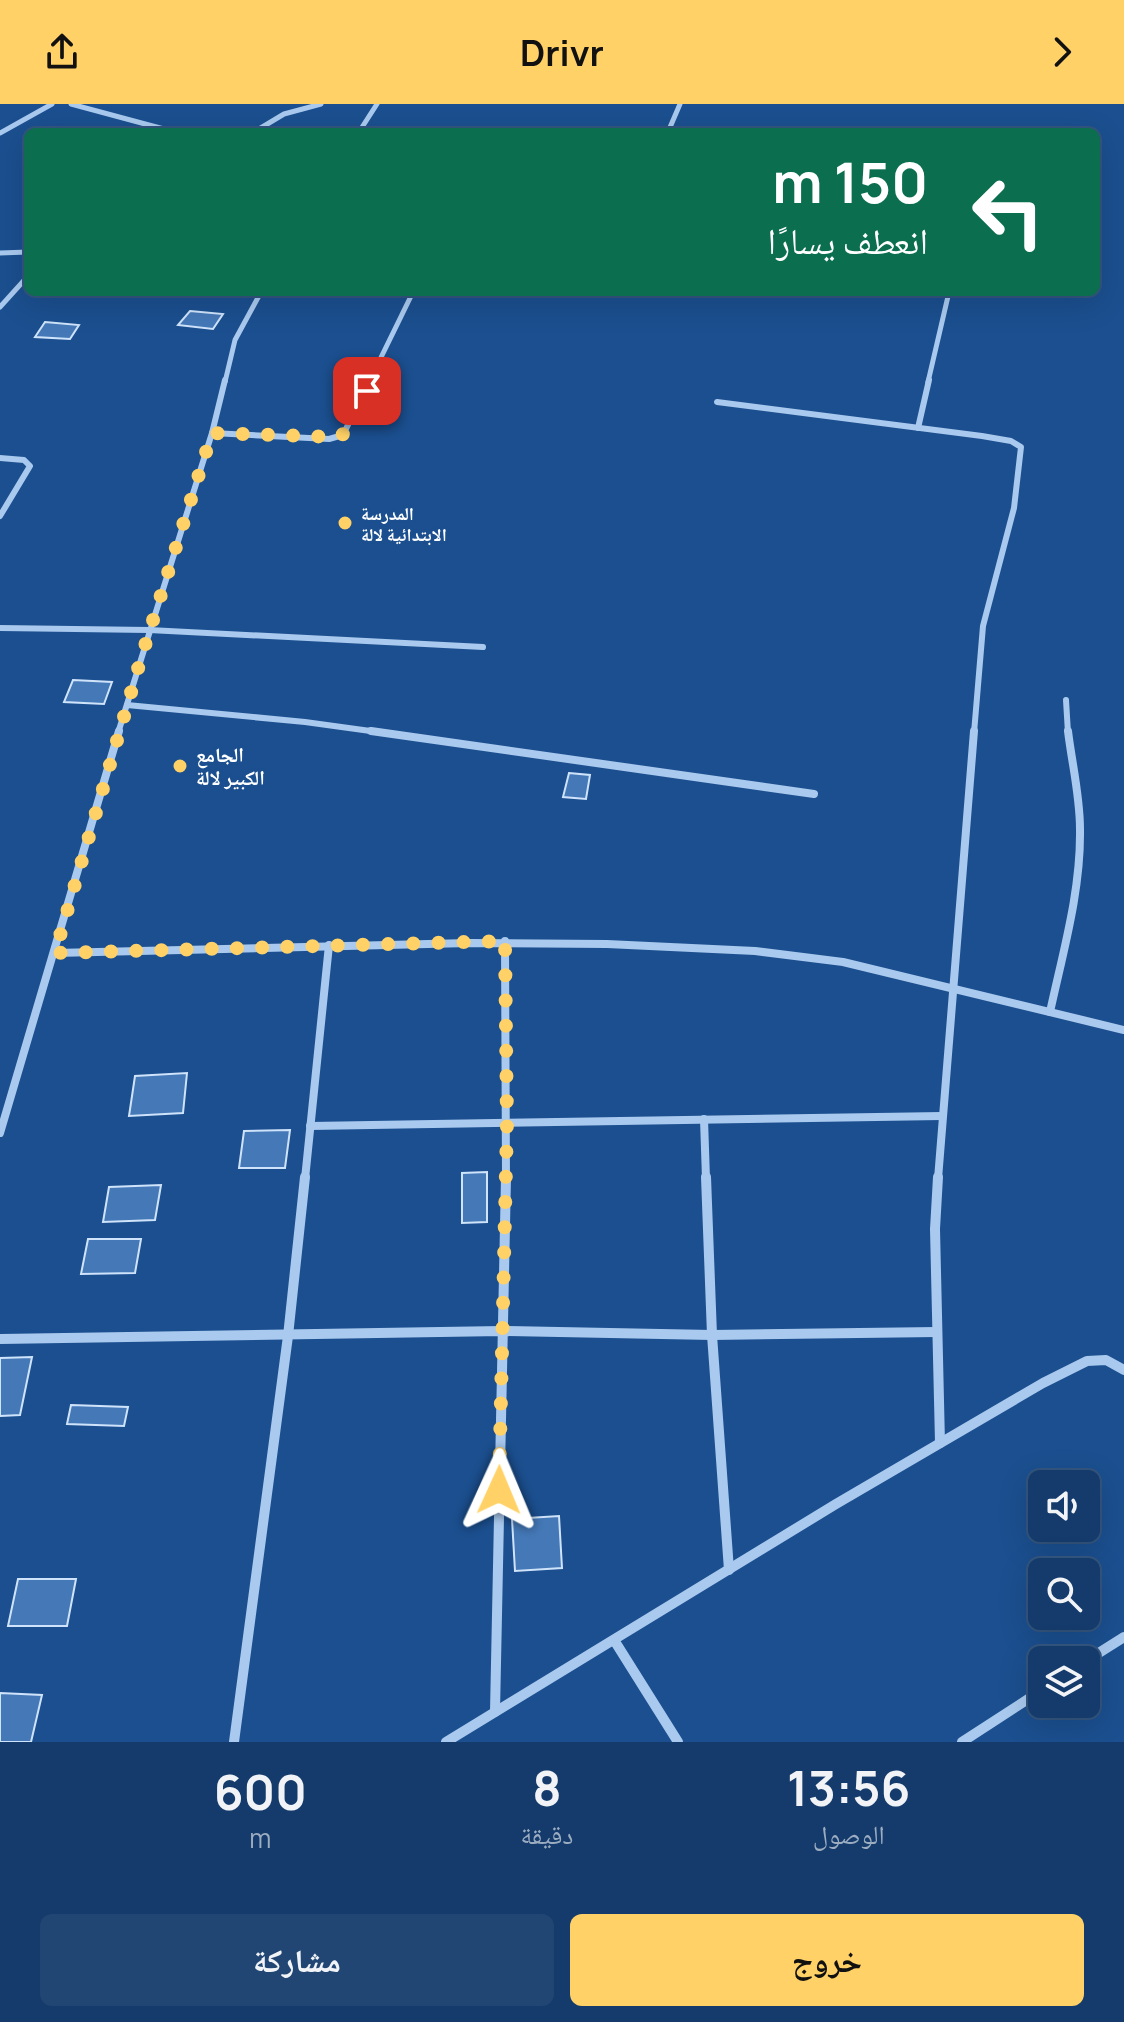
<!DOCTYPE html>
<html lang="ar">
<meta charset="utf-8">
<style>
:root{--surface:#143b6b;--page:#214673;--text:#f1f3f6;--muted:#9dadc1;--line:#33557e;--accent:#ffd166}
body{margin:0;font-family:Manrope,"Noto Naskh Arabic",sans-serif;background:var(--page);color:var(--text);direction:rtl;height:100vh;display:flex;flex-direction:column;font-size:30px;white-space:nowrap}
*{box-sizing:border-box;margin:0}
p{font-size:26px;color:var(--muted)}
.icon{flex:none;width:44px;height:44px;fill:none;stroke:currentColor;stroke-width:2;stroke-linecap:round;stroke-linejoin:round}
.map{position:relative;height:1638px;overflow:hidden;direction:ltr}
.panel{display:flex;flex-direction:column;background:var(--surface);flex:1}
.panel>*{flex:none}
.guide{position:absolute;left:24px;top:24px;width:1076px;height:168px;border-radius:12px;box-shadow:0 8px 32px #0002,0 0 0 2px var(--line);direction:rtl;background:#0b6e4f;color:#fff;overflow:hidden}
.controls{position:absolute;left:1028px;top:1366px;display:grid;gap:16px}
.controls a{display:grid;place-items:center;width:72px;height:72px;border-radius:12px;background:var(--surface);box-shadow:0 8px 32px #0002,0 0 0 2px var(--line);font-size:40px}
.pin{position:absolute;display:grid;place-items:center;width:68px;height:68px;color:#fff;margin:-34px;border-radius:16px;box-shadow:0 4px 12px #0006}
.me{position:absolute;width:88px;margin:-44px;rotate:1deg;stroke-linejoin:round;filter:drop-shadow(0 0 6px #0008)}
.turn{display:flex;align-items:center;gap:28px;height:168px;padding:0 40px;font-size:36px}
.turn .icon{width:104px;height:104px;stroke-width:2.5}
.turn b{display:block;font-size:56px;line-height:68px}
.eta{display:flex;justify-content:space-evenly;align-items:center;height:136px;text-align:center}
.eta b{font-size:48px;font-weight:700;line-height:56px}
.cta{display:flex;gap:16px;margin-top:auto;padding:16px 40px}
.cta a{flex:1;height:92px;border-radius:12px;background:var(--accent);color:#111;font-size:32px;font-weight:700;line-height:92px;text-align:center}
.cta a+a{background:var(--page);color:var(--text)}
header{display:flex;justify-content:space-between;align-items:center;height:104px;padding:0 40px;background:var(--accent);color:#111;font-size:36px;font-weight:700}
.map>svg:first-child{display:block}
.building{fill:#4478b7;stroke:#cfe3fa;stroke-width:2}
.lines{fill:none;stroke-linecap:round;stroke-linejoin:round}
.minor-far3{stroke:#a9c9ee;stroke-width:5}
.minor-far2{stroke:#a9c9ee;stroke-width:6}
.minor-far1{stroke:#a9c9ee;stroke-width:8}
.minor{stroke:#a9c9ee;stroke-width:10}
.route{stroke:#ffd166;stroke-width:14;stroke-dasharray:0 25.2}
.poi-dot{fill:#ffd166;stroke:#1b4f8f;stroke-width:3}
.labels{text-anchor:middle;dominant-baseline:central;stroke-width:6;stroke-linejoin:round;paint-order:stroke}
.far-poi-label{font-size:18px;font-weight:bold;fill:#fff;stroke:#1b4f8f;text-anchor:start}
.poi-label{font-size:20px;font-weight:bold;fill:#fff;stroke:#1b4f8f;text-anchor:start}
</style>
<header><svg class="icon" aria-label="forward" viewBox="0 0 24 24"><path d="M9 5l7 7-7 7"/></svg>Drivr<svg class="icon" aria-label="share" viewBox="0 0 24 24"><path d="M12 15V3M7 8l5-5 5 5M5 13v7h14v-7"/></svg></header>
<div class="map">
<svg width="1124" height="1638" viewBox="0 0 1124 1638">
<rect width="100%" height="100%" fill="#1b4f8f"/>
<g class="building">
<path d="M 190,207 L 223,210 L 213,225 L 178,221 Z"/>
<path d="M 45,218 L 79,221 L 70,235 L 35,233 Z"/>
<path d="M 73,576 L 112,578 L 104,600 L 64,598 Z"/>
<path d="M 569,669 L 590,671 L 586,695 L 563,693 Z"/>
<path d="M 187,969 L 183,1009 L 129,1012 L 135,972 Z"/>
<path d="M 290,1026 L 285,1064 L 239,1064 L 244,1027 Z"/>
<path d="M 487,1068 L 487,1118 L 462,1119 L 462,1069 Z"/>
<path d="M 161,1081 L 155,1116 L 103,1118 L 109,1083 Z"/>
<path d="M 88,1135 L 141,1135 L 135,1169 L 81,1170 Z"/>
<path d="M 32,1253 L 20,1311 L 0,1312 L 0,1254 Z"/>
<path d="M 71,1301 L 128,1303 L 124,1322 L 67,1320 Z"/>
<path d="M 559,1412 L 562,1464 L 515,1467 L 512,1415 Z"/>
<path d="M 18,1475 L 76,1475 L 67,1522 L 8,1522 Z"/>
<path d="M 0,1589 L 42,1591 L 31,1638 L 0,1638 Z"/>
</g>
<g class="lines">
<g class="minor-far3">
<path d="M 71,0 L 175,28"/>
<path d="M 254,28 L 284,10 L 321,0"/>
<path d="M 359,28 L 377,0"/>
<path d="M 668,28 L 680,0"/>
<path d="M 0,29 L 52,0"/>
<path d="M 0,149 L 28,148"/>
<path d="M 0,203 L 28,172"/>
<path d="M 225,278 L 235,236 L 261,188"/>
<path d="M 369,278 L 413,188"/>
<path d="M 928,278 L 949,188"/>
</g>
<g class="minor-far2">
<path d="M 717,298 L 982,332 L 1011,337 L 1021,343 L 1014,404 L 983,522 L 974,629"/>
<path d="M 918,324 L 929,276"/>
<path d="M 212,329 L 329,335 L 343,331 L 370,276"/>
<path d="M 0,354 L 24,356 L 30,362 L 0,412"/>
<path d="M 0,524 L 149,526 L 483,543"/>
<path d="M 1066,596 L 1068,629"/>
<path d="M 127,601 L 305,618 L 385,629"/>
<path d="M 118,629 L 212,329 L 225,276"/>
</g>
<g class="minor-far1">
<path d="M 371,627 L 814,690"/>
<path d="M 505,837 L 506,1075"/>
<path d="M 55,849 L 469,839 L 607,840 L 755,847 L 843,858 L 1124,926"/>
<path d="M 1050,908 C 1063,848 1081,787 1080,725 C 1080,692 1072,660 1068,627"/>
<path d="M 704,1015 L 706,1075"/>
<path d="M 310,1022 L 942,1012"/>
<path d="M 0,1029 L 119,627"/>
<path d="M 305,1075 L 329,841"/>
<path d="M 938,1075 L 974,627"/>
</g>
<g class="minor">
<path d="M 706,1073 L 712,1231 L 729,1466"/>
<path d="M 938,1073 L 935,1125 L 940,1339"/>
<path d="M 0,1235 L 502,1227 L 712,1231 L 937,1228"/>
<path d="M 614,1536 L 678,1638"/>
<path d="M 1086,1557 L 1124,1533"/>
<path d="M 495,1608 L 506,1073"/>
<path d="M 234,1638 L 288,1232 L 305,1073"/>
<path d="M 446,1638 L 836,1400 L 1043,1279 L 1087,1257 L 1106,1256 L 1124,1266"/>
<path d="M 962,1638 L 1042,1586"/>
</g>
</g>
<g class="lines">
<path class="route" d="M 367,287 L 347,328 L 338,333 L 212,329 L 142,551 L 55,849 L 505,837 L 507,1019 L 499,1386"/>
</g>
<g class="poi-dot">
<circle cx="345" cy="419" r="8"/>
<circle cx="180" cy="662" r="8"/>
</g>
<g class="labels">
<g class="far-poi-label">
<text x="361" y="409">المدرسة<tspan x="361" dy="21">الابتدائية لالة</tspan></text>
</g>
<g class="poi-label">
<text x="196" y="650">الجامع<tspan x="196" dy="23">الكبير لالة</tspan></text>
</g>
</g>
</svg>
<div class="controls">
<a><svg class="icon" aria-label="sound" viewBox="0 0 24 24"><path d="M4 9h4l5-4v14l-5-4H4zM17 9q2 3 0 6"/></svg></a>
<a><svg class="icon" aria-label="search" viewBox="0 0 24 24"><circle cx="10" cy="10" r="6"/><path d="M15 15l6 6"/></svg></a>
<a><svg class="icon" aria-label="layers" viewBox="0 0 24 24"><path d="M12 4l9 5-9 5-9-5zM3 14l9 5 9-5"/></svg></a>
</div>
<div class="pin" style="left:367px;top:287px;background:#d93025"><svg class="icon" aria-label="arrive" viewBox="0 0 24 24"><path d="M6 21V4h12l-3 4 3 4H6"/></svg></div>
<svg class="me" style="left:499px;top:1386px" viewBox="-20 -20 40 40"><path d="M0-17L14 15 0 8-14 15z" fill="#ffd166" stroke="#fff" stroke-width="4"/></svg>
<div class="guide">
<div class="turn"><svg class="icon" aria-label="left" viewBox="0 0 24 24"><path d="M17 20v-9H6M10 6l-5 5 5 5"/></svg><div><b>150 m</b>انعطف يسارًا</div></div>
</div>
</div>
<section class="panel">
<div class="eta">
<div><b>13:56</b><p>الوصول</p></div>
<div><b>8</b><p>دقيقة</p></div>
<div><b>600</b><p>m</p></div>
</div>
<div class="cta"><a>خروج</a><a>مشاركة</a></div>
</section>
